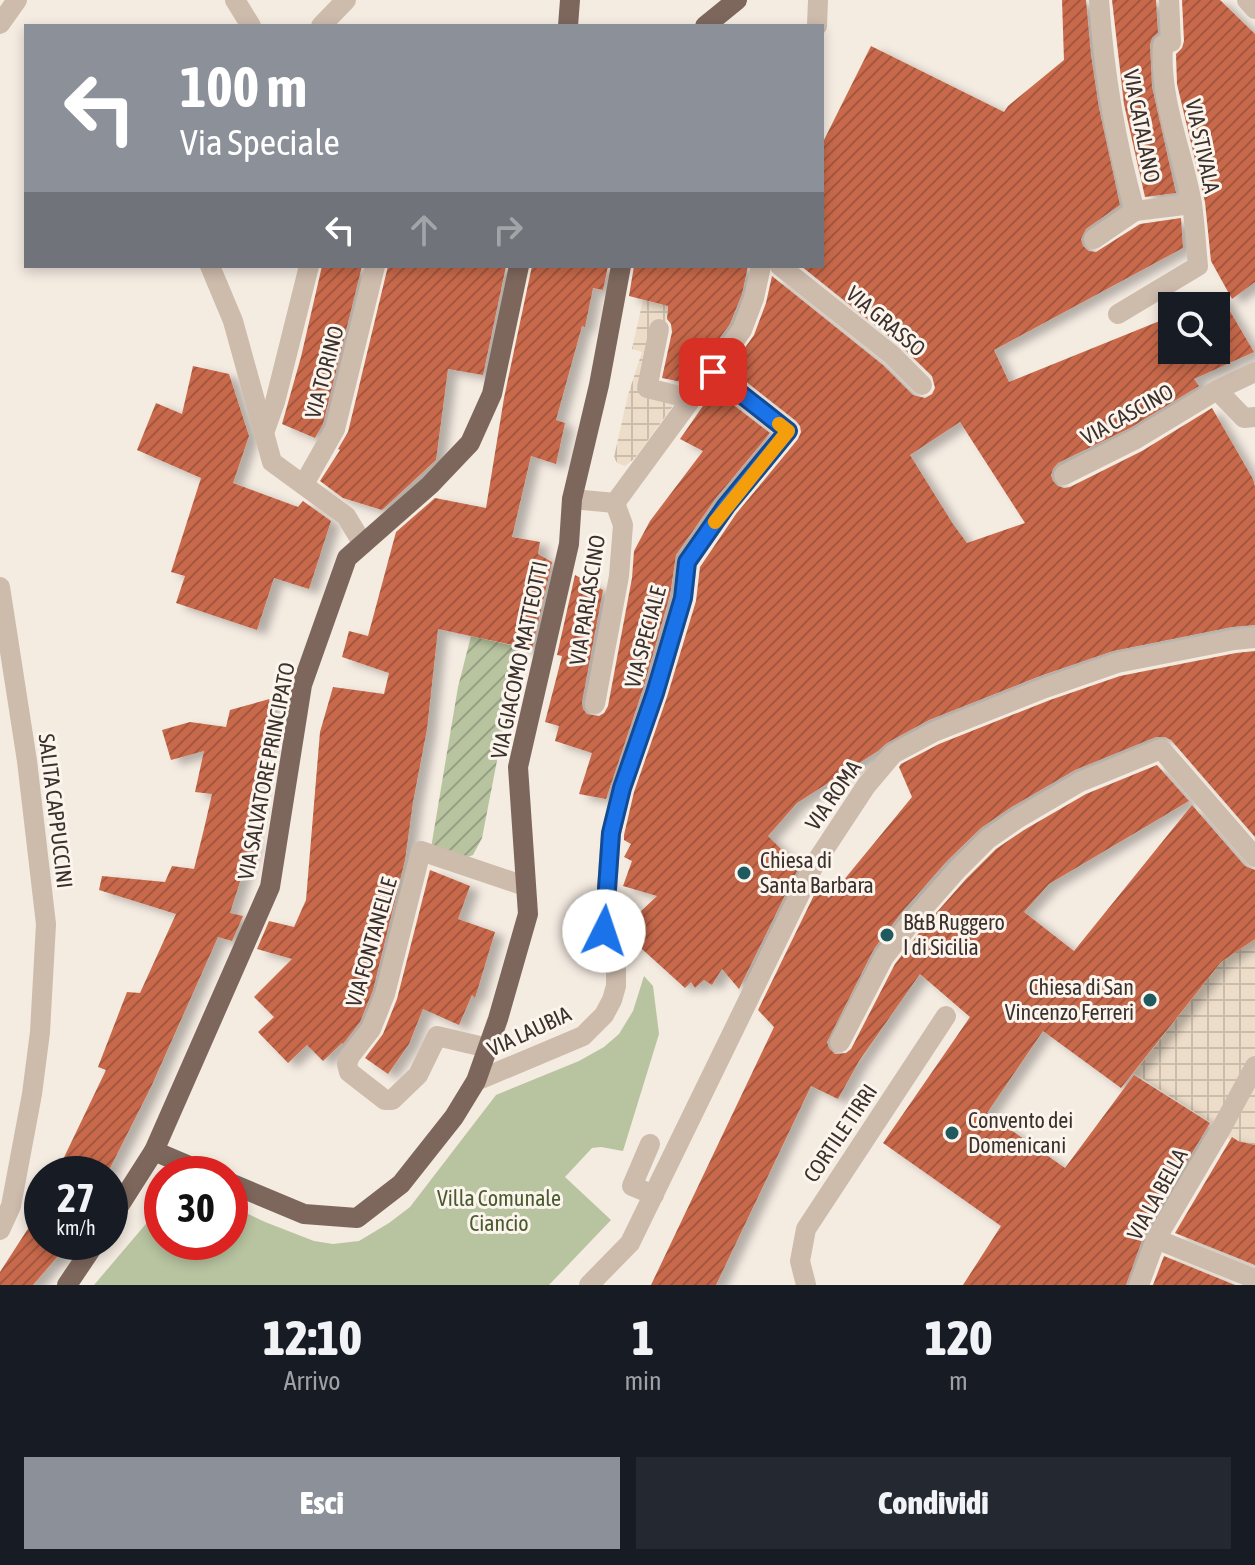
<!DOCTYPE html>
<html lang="it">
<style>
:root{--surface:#171b24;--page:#242831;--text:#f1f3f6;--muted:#9ea1a6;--accent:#8c9099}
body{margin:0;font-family:"Asap Condensed",sans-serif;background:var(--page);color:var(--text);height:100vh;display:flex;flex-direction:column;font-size:30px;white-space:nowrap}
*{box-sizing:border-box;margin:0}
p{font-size:26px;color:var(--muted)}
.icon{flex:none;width:44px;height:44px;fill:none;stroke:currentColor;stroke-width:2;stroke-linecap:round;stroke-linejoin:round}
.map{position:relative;height:1285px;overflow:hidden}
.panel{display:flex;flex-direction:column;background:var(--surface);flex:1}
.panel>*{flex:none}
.banner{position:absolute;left:24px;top:24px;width:800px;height:244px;border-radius:0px;box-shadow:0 4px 12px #0003;background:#8c9099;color:#fff;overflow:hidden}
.tools{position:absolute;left:1158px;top:292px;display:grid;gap:16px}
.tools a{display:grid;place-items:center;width:72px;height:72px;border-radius:0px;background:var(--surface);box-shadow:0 4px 12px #0003;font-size:40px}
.speed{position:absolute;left:24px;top:1156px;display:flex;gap:16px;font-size:40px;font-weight:700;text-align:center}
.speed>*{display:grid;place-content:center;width:104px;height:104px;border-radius:50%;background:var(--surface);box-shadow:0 4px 12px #0003;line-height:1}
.speed small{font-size:20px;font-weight:400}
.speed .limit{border:12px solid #d22;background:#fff;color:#111}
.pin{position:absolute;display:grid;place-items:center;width:68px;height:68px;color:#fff;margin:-34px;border-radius:16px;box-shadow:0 4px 12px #0006}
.me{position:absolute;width:88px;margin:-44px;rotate:4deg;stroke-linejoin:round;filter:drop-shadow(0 0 6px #0008)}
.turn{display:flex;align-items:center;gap:28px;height:168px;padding:0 24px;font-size:36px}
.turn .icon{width:104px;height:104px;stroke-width:2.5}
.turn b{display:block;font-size:56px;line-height:68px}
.lanes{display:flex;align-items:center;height:76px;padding:0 24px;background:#0003;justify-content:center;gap:40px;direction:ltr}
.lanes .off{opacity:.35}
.eta{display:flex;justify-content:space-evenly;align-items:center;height:136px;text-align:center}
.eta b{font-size:48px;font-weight:800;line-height:56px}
.action{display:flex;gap:16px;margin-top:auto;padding:16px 24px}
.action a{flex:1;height:92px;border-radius:0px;background:var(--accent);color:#fff;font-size:32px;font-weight:800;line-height:92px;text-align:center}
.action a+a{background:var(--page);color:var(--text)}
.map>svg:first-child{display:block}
.park{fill:#b8c4a0}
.garden{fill:url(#garden-furrows)}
.plaza{fill:url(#plaza-grid)}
.building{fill:url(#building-hatch);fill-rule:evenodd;filter:url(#shadow)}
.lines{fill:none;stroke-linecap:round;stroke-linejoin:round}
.minor{stroke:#cdbbac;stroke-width:20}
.major{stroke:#7d675c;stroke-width:20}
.route-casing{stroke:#114b97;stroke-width:20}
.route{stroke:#1a73e8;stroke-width:14}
.slow{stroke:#f59e0b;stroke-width:14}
.poi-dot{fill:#1f5a5e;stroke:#fbf5ee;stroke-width:3}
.labels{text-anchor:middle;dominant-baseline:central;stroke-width:6;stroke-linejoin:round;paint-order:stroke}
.street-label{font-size:22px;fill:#3b302b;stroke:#fbf5ee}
.poi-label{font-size:22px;fill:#3b302b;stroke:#fbf5ee;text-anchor:start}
.park-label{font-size:22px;fill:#4a5a2e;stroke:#fbf5ee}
</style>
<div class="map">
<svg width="1255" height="1285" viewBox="0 0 1255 1285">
<defs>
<pattern id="garden-furrows" width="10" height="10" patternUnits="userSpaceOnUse" patternTransform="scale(2)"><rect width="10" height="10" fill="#b8c4a0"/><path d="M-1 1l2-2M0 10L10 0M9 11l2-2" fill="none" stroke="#97a083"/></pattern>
<pattern id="plaza-grid" width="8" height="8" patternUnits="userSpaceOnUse" patternTransform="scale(2)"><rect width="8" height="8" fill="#ecdcc8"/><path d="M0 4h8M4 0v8" fill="none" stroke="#cbbdac"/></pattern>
<pattern id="building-hatch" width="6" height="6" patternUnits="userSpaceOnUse" patternTransform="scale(2)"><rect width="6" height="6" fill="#c8694b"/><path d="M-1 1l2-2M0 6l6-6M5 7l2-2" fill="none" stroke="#a4573f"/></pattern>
<filter id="shadow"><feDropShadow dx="9" dy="5" stdDeviation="4" flood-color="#0004"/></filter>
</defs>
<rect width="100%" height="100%" fill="#f4ebe1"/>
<path class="park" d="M 644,976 L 653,986 L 659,1034 L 623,1151 L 601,1147 L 592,1148 L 565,1177 L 611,1220 L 549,1285 L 94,1285 L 162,1205 L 162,1242 L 230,1242 L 230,1205 L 265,1222 L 314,1241 L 333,1244 L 359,1241 L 389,1223 L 410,1207 L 496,1095 L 579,1061 L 604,1047 L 619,1034 L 633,1011 Z"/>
<path class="garden" d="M 471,636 L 519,647 L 482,838 L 473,855 L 468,857 L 431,848 L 458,687 Z"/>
<g class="plaza">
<path d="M 643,300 L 668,306 L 659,384 L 687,387 L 634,459 L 625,466 L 617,463 L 614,457 L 628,395 L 642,352 L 632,349 Z"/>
<path d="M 1255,939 L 1255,1145 L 1229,1139 L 1221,1129 L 1134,1073 L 1221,962 Z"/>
</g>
<g class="building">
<path d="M 1062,0 L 1086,0 L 1091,55 L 1099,108 L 1120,205 L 1086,229 L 1081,239 L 1083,246 L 1089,251 L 1096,252 L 1140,224 L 1181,218 L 1183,248 L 994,350 L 1009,382 L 1172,316 L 1172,350 L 1216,350 L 1216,306 L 1196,306 L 1221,296 L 1254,352 L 1194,379 L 1199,386 L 1130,428 L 1058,463 L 1053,469 L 1051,475 L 1053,481 L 1058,486 L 1064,488 L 1070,487 L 1142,451 L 1212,408 L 1253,479 L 1255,487 L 1255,625 L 1232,627 L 1113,651 L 1040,676 L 929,720 L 887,743 L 878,751 L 797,803 L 768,836 L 799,867 L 739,989 L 722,969 L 712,985 L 704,980 L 695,988 L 691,982 L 685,988 L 621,930 L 657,896 L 623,886 L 632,861 L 624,857 L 631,844 L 624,840 L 624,835 L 634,792 L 667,697 L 696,601 L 700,567 L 736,514 L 798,439 L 801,432 L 800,426 L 796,421 L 730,369 L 754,335 L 766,303 L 772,276 L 883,365 L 913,395 L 925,398 L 932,394 L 935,388 L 932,376 L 901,346 L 801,266 L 822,266 L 822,144 L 871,46 L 1004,112 L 1008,106 L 1064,60 ZM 960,422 L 1025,523 L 967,543 L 953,524 L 910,455 Z"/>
<path d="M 1112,0 L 1156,0 L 1158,33 L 1152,38 L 1150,45 L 1152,87 L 1176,193 L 1145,197 L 1124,104 Z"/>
<path d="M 1182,0 L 1220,0 L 1255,34 L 1255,282 L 1232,299 L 1211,261 L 1205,202 L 1177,84 L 1176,54 L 1182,48 L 1184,41 Z"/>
<path d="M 322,266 L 362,266 L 323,424 L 315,438 L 282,424 L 301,357 Z"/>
<path d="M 388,266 L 506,266 L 483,375 L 448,369 L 436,460 L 382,510 L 343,498 L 320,481 L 340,450 L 338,449 L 348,432 Z"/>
<path d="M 532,266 L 608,266 L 603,290 L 593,288 L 585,327 L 582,326 L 556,420 L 565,423 L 556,464 L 531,456 L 512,537 L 540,542 L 538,554 L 552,562 L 532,649 L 438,629 L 427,729 L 413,802 L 405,860 L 373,990 L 360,1022 L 343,1044 L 342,1043 L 323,1061 L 307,1045 L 288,1063 L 258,1032 L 274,1017 L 254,997 L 292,959 L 257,949 L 269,921 L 294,927 L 306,900 L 320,732 L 333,687 L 384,694 L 389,673 L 342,657 L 349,631 L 368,636 L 396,532 L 435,498 L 486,508 L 504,398 Z"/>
<path d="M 634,266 L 748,266 L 742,294 L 730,324 L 687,383 L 662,378 L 672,332 L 671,324 L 667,319 L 668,306 L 629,296 Z"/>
<path d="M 193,366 L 229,374 L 249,436 L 233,483 L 298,507 L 303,501 L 331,521 L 309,589 L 274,578 L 257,630 L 176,603 L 185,576 L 171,572 L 201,478 L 137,450 L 156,403 L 182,414 Z"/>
<path d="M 714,390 L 770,433 L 716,498 L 676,555 L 670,595 L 643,689 L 606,799 L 579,794 L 592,753 L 555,741 L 559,726 L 545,722 L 562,656 L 557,655 L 575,575 L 603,590 L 582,702 L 583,709 L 587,714 L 599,716 L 604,713 L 608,706 L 632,578 L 634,551 L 650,521 L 703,451 L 680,439 Z"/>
<path d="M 1255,651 L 1255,837 L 1171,740 L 1165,737 L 1156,737 L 1075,770 L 1010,808 L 981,828 L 947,861 L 902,912 L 874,949 L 827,1042 L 829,1048 L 835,1054 L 846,1053 L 851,1049 L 895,964 L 922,929 L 966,879 L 996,849 L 1024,830 L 1086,794 L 1157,765 L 1189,801 L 1049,884 L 1024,912 L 1074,951 L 1192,805 L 1245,866 L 1255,870 L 1255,939 L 1221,962 L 1121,1088 L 1043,1031 L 987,1113 L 1065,1168 L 1134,1075 L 1210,1123 L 1145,1232 L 1126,1285 L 963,1285 L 1001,1226 L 883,1143 L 970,1017 L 920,974 L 859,1061 L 838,1099 L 811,1086 L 716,1285 L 651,1285 L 774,1027 L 758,1010 L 818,887 L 829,898 L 912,797 L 899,767 L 901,764 L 939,744 L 1050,700 L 1120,676 L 1236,653 Z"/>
<path d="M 273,698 L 250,837 L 254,838 L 230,913 L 243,916 L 232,941 L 218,937 L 151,1087 L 107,1174 L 56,1174 L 106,1070 L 98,1067 L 127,992 L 140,993 L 176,914 L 99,890 L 102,876 L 165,882 L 172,866 L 194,869 L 204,829 L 212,794 L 195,792 L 204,751 L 171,760 L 162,730 L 190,722 L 226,727 L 230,710 Z"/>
<path d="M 430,870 L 470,886 L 458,919 L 495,932 L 475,998 L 472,995 L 459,1025 L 423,1009 L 409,1044 L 388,1074 L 365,1058 L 383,1034 L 397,999 Z"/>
<path d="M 1232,1137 L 1238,1141 L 1255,1145 L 1255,1265 L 1175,1233 Z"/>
<path d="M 42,1207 L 42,1242 L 70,1242 L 33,1285 L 0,1285 L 0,1272 Z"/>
<path d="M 1164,1256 L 1235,1285 L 1153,1285 Z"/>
</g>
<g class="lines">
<g class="minor">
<path d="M 235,0 L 251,26"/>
<path d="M 1247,0 L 1255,9"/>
<path d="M 0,24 L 17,0"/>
<path d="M 321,26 L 346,0"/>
<path d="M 817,26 L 818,0"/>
<path d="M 1135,211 L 1192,204"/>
<path d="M 1094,239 L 1135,211 C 1115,141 1104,72 1099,0"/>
<path d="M 210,266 L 233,321 L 272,462 L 346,516 L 363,544"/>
<path d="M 780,266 L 892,355 L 922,385"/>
<path d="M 1118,314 L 1198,266 C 1196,246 1195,225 1192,204 C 1183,152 1159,100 1163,45 L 1171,42 L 1169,0"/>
<path d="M 659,329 L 647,388 L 680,396 L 694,397"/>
<path d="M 1217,390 L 1244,418 L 1255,417"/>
<path d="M 264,433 L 275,402 L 309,266"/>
<path d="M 1064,475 L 1136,439 L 1217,390 L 1255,372"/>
<path d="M 304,484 L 335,429 L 375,266"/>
<path d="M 572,499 L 615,503 L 742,330 L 754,298 L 761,266"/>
<path d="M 0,587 L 27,761 L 46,924 L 40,1032 L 32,1094 L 11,1206 L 0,1230"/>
<path d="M 595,704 L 619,576 L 623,525 L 615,503"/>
<path d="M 840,1042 L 884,957 L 912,921 L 957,870 L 988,839 L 1017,819 L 1080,782 L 1161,749 L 1255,857"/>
<path d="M 488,1048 L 437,1036 L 418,1075 L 392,1100 L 385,1100 L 349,1072 L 347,1064 L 350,1056 L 371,1029 L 385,994 L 421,851 L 525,886"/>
<path d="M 476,1081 L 583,1036 L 604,1015 L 612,1000 L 616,986 L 616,966 L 604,931 L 611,833 L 622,788 L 655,693 L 683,598 L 687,562 L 726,506 L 788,431 L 713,372"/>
<path d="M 650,1144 L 632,1186 L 654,1195"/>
<path d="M 1156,1239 L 1255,1279"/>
<path d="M 589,1285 L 630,1243 L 814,865 L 866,786 L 893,754 L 934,732 L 1045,688 L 1117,663 L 1234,640 L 1255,638"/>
<path d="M 806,1285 L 800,1261 L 806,1229 L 946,1016"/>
<path d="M 1139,1285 L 1156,1239 L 1221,1129 L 1255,1066"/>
</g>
<g class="major">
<path d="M 568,26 L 570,0"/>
<path d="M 705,26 L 737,0"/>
<path d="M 154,1151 L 208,1174"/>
<path d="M 230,1183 L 304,1214 L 357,1218 L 401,1184 L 454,1117 L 476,1081 L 498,1019 L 528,914 L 518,767 L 569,544 L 572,499 L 599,385 L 621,266"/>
<path d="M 110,1220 L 154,1151 L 270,887 L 302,685 L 347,558 L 430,485 L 470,443 L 492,394 L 519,266"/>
<path d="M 67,1285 L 96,1242"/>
</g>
</g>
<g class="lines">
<g class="route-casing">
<path id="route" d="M 604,931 L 611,833 L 622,788 L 655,693 L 683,598 L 687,562 L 726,506 L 788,431 L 713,372"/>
</g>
<use href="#route" class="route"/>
<path class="slow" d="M 715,522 L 788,431 L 779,424"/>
</g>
<g class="poi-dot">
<circle cx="744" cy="873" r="8"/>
<circle cx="887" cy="935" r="8"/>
<circle cx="1150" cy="1000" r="8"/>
<circle cx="952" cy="1133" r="8"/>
</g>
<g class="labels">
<g class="street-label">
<text transform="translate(1142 126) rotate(79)">VIA CATALANO</text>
<text transform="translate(1203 146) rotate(78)">VIA STIVALA</text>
<text transform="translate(886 321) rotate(40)">VIA GRASSO</text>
<text transform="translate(324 372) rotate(-75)">VIA TORINO</text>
<text transform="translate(1127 414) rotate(-29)">VIA CASCINO</text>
<text transform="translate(587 600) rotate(-81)">VIA PARLASCINO</text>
<text transform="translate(645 637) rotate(-75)">VIA SPECIALE</text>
<text transform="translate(519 660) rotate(-78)">VIA GIACOMO MATTEOTTI</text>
<text transform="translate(266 771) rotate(-79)">VIA SALVATORE PRINCIPATO</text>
<text transform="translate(833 795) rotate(-55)">VIA ROMA</text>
<text transform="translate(56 811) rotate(83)">SALITA CAPPUCCINI</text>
<text transform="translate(371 942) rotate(-74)">VIA FONTANELLE</text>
<text transform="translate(529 1031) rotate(-25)">VIA LAUBIA</text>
<text transform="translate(840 1133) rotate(-56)">CORTILE TIRRI</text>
<text transform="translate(1157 1194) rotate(-61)">VIA LA BELLA</text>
</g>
<g class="poi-label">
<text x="760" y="860">Chiesa di<tspan x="760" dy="25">Santa Barbara</tspan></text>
<text x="903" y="922">B&amp;B Ruggero<tspan x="903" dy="25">I di Sicilia</tspan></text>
<text x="1134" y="987" text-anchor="end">Chiesa di San<tspan x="1134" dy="25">Vincenzo Ferreri</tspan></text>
<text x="968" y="1120">Convento dei<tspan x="968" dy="25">Domenicani</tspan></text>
</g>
<g class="park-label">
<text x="499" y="1198">Villa Comunale<tspan x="499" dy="25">Ciancio</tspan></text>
</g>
</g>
</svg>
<div class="tools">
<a><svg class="icon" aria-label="search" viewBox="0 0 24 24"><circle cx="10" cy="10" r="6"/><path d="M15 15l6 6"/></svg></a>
</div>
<div class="speed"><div>27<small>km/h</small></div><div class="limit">30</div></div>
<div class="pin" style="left:713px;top:372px;background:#d93025"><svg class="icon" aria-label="arrive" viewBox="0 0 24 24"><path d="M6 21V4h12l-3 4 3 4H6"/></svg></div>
<svg class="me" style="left:604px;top:931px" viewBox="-20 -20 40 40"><circle r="19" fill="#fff"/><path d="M0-13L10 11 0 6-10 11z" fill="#1a73e8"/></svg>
<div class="banner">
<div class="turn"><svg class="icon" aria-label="left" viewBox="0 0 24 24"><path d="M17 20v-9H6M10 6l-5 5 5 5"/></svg><div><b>100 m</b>Via Speciale</div></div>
<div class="lanes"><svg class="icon" aria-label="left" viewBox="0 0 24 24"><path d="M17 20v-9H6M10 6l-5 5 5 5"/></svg><svg class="icon off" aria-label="ahead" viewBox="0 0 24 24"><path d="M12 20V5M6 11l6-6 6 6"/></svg><svg class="icon off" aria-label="right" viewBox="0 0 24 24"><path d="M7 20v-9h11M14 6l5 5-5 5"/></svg></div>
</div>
</div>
<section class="panel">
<div class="eta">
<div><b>12:10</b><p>Arrivo</p></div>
<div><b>1</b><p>min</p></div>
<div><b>120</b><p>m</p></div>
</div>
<div class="action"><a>Esci</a><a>Condividi</a></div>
</section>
